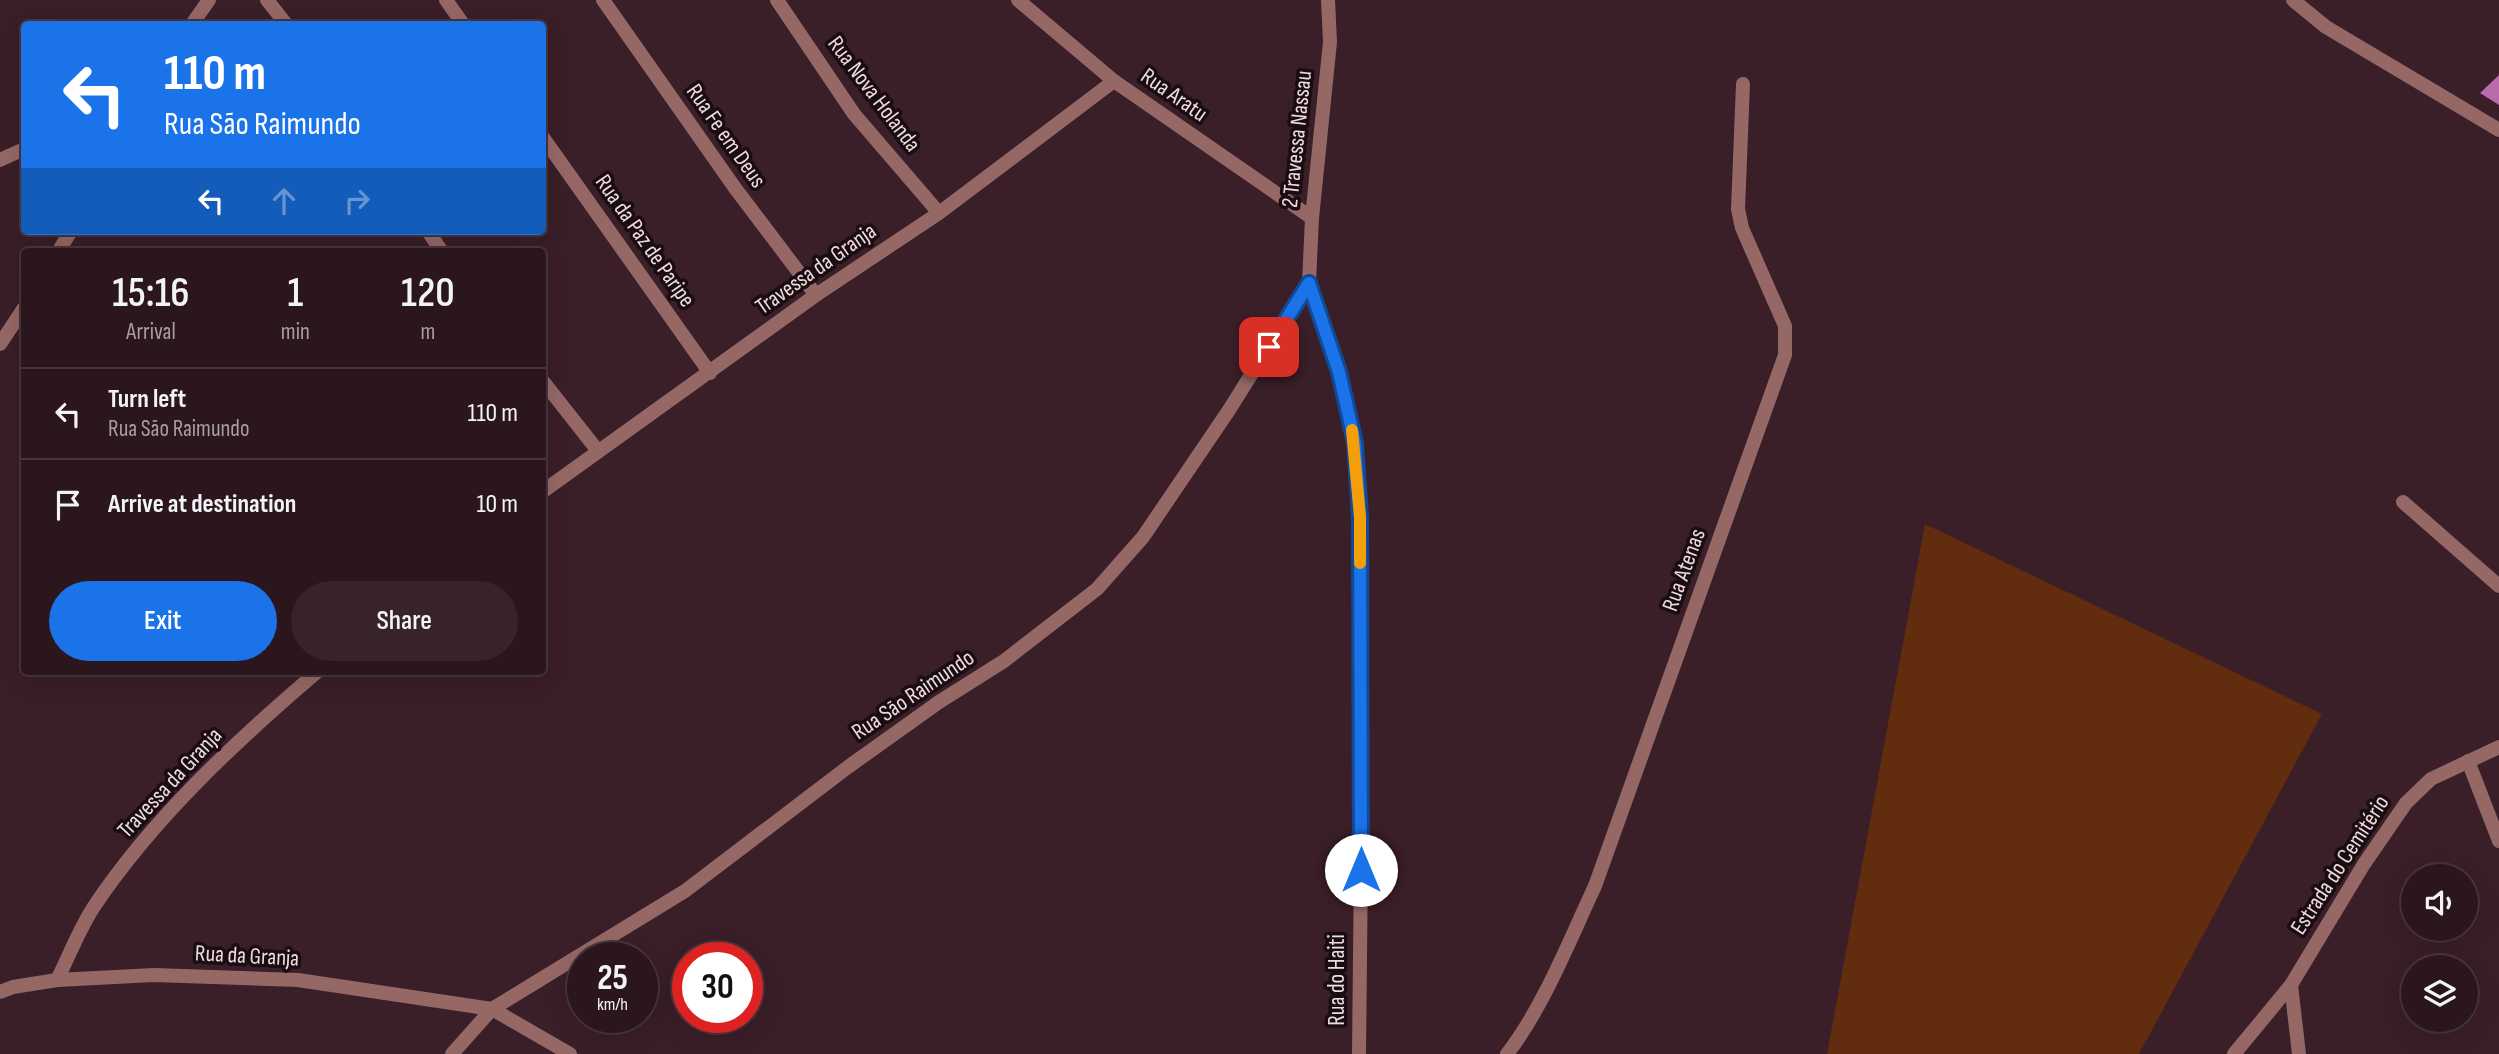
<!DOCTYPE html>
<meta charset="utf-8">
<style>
:root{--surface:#2c161e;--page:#38232b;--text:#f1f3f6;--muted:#a69fa4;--line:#48353c;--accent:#1a73e8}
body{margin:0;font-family:"Sofia Sans Condensed",sans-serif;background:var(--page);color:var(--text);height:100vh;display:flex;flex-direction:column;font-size:26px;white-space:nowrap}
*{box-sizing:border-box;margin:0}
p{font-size:23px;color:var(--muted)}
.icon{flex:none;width:38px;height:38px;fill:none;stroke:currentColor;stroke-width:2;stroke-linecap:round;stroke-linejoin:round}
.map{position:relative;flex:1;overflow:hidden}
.sheet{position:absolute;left:21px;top:248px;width:525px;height:427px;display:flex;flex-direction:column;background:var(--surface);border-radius:7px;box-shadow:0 7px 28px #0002,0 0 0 2px var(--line)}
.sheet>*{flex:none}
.banner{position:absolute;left:21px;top:21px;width:525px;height:214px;border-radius:7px;box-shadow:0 7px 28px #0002,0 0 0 2px var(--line);background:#1a73e8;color:#fff;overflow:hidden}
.controls{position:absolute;left:2401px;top:864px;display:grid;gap:14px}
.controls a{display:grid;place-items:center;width:77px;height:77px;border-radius:50%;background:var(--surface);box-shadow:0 7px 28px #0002,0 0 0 2px var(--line);font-size:35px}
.speed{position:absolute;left:567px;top:942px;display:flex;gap:14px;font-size:35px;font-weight:700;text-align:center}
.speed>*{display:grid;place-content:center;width:91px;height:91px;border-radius:50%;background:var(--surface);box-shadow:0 7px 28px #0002,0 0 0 2px var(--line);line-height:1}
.speed small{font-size:18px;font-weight:400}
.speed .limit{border:10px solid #d22;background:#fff;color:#111}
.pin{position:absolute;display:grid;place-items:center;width:60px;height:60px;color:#fff;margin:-30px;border-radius:14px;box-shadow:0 4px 10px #0006}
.me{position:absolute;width:77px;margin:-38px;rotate:0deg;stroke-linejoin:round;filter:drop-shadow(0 0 5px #0008)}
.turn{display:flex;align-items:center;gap:24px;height:147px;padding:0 28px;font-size:32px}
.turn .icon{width:91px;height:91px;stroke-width:2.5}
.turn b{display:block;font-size:49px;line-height:60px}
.lanes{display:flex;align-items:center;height:66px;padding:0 28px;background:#0003;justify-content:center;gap:35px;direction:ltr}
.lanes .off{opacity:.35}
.eta{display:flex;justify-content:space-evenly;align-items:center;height:119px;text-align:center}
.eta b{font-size:42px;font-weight:600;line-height:49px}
.button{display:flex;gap:14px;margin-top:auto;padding:14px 28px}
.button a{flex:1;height:80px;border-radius:42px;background:var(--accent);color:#fff;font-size:28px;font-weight:600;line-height:80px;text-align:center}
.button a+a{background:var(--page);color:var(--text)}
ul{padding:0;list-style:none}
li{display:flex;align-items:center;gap:21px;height:91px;padding:0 28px;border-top:2px solid var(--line)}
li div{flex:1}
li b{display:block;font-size:26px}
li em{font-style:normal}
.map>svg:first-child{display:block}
.green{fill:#622c0e}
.building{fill:#b96cac}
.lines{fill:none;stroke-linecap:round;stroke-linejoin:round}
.lane{stroke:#956866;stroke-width:14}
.street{stroke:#956866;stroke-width:14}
.route-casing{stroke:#114b97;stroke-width:18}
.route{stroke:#1a73e8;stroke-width:12}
.slow{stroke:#f59e0b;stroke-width:12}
.labels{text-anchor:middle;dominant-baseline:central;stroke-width:7;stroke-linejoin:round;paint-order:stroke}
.street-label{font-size:23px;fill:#eedbe0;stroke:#190d11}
</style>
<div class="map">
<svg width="2499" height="1054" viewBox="0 0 2499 1054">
<rect width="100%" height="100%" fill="#3a1e28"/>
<path class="green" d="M 1925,524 L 2322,714 L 2139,1054 L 1827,1054 Z"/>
<path class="building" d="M 2499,75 L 2499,105 L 2480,93 Z"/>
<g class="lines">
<g class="lane">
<path d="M 267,0 L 286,24"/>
<path d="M 446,0 L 463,24"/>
<path d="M 603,0 L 735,188 L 816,295"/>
<path d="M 777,0 L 854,114 L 939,213"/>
<path d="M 542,136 L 710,373"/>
<path d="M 428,231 L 442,252"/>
<path d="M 542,380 L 598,451"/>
</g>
<g class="street">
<path d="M 1018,0 L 1114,81 L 1312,218"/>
<path d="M 1328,0 L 1330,42 L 1312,218 L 1309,283 L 1339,372 L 1355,443 L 1360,517 L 1362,764 L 1359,1054"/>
<path d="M 2293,0 L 2326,27 L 2499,130"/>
<path d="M 192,24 L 209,0"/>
<path d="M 0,160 L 24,149"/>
<path d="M 58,252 L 71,231"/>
<path d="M 0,344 L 24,308"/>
<path d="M 542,492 L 816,295 L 939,213 L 1114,81"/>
<path d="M 2403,502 L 2499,586"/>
<path d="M 2468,761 L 2499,841"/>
<path d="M 57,980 C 69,956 79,930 93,908 C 152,819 236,741 317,672"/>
<path d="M 0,992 L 13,987 L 57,980 L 154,975 L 298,980 L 492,1009 L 570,1054"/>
<path d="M 452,1054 L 492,1009 L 685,891 L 848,767 L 939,702 L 1004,661 L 1097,589 L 1143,537 L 1229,410 L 1309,283"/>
<path d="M 1507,1054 C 1543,1008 1570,939 1595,886 L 1785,355 L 1785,326 L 1742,228 L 1738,209 L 1743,84"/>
<path d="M 2234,1054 L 2291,985"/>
<path d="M 2299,1054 L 2291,985 L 2364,864 L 2406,803 L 2431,779 L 2499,747"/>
</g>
</g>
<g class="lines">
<g class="route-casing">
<path id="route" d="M 1269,347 L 1309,283 L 1339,372 L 1355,443 L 1360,517 L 1361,870"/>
</g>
<use href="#route" class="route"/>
<path class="slow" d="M 1352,430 L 1360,517 L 1360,563"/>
</g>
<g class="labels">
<g class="street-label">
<text transform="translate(874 94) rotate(53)">Rua Nova Holanda</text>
<text transform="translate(1174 95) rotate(35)">Rua Aratu</text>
<text transform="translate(726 136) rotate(55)">Rua Fe em Deus</text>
<text transform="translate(1297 139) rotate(-84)">2 Travessa Nassau</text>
<text transform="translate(645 241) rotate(55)">Rua da Paz de Paripe</text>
<text transform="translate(816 269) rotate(-35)">Travessa da Granja</text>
<text transform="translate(1684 570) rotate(-70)">Rua Atenas</text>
<text transform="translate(913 695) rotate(-34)">Rua São Raimundo</text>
<text transform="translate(170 783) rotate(-47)">Travessa da Granja</text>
<text transform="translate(2340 865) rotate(-57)">Estrada do Cemitério</text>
<text transform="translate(247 956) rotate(3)">Rua da Granja</text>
<text transform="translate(1337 980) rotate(-90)">Rua do Haiti</text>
</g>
</g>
</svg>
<div class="controls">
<a><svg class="icon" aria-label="sound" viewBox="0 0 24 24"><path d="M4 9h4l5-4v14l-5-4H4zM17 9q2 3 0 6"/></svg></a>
<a><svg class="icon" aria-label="layers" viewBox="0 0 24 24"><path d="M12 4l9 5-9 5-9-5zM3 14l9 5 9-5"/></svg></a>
</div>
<div class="speed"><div>25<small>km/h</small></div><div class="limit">30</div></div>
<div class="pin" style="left:1269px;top:347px;background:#d93025"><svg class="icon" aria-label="arrive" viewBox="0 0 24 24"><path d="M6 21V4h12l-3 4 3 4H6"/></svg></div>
<svg class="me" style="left:1361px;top:870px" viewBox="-20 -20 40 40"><circle r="19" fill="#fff"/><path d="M0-13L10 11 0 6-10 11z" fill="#1a73e8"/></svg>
<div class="banner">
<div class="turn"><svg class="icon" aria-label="left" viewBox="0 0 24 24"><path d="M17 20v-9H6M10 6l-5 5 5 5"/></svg><div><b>110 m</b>Rua São Raimundo</div></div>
<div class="lanes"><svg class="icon" aria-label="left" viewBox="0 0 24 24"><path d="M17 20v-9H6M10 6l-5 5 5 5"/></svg><svg class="icon off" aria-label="ahead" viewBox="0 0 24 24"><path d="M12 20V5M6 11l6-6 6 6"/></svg><svg class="icon off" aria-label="right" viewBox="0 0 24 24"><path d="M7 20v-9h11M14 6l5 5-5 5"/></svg></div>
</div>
<section class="sheet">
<div class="eta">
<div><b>15:16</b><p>Arrival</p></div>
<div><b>1</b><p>min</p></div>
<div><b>120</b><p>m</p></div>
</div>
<ul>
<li><svg class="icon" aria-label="left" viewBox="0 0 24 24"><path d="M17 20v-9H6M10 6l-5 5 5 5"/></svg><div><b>Turn left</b><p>Rua São Raimundo</p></div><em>110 m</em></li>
<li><svg class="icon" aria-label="arrive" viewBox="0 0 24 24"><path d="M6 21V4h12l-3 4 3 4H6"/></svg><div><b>Arrive at destination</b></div><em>10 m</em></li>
</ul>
<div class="button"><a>Exit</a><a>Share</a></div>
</section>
</div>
